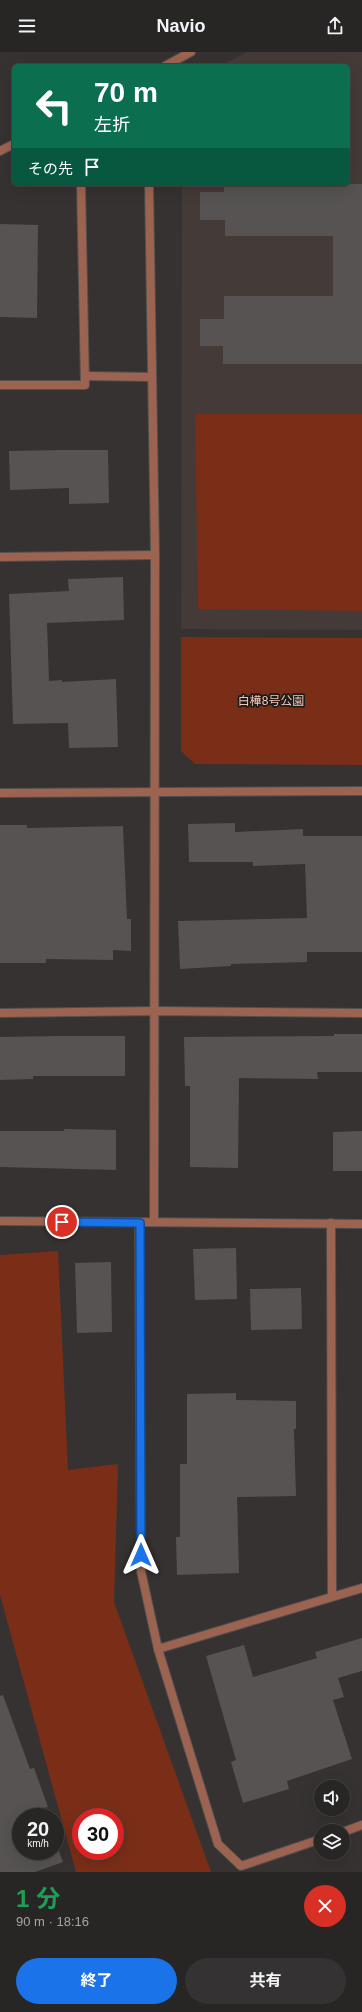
<!DOCTYPE html>
<html lang="ja">
<meta charset="utf-8">
<style>
:root{--surface:#282625;--page:#343232;--text:#f1f3f6;--muted:#a5a5a7;--line:#444342;--accent:#1a73e8}
body{margin:0;font-family:Helvetica,"Noto Sans JP",sans-serif;background:var(--page);color:var(--text);height:100vh;display:flex;flex-direction:column;font-size:15px;white-space:nowrap}
*{box-sizing:border-box;margin:0}
p{font-size:13px;color:var(--muted)}
.icon{flex:none;width:22px;height:22px;fill:none;stroke:currentColor;stroke-width:2;stroke-linecap:round;stroke-linejoin:round}
.map{position:relative;height:1820px;overflow:hidden}
.panel{display:flex;flex-direction:column;background:var(--surface);flex:1}
.panel>*{flex:none}
.hud{position:absolute;left:12px;top:12px;width:338px;height:122px;border-radius:6px;box-shadow:0 4px 16px #0002,0 0 0 1px var(--line);background:#0b6e4f;color:#fff;overflow:hidden}
.buttons{position:absolute;left:314px;top:1728px;display:grid;gap:8px}
.buttons a{display:grid;place-items:center;width:36px;height:36px;border-radius:50%;background:var(--surface);box-shadow:0 4px 16px #0002,0 0 0 1px var(--line);font-size:20px}
.speed{position:absolute;left:12px;top:1756px;display:flex;gap:8px;font-size:20px;font-weight:700;text-align:center}
.speed>*{display:grid;place-content:center;width:52px;height:52px;border-radius:50%;background:var(--surface);box-shadow:0 4px 16px #0002,0 0 0 1px var(--line);line-height:1}
.speed small{font-size:10px;font-weight:400}
.speed .limit{border:6px solid #d22;background:#fff;color:#111}
.pin{position:absolute;display:grid;place-items:center;width:34px;height:34px;color:#fff;margin:-17px;border:2px solid #fff;border-radius:50%;box-shadow:0 1px 4px #0007}
.me{position:absolute;width:44px;margin:-22px;rotate:0deg;stroke-linejoin:round;filter:drop-shadow(0 0 3px #0008)}
.turn{display:flex;align-items:center;gap:14px;height:84px;padding:0 16px;font-size:18px}
.turn .icon{width:52px;height:52px;stroke-width:2.5}
.turn b{display:block;font-size:28px;line-height:34px}
.then{display:flex;align-items:center;height:38px;padding:0 16px;background:#0003;gap:8px;font-size:15px}
.round{display:grid;place-items:center;flex:none;width:42px;height:42px;border-radius:21px;background:var(--page)}
.overview{display:flex;align-items:center;justify-content:space-between;height:68px;padding:0 16px}
h1{font-size:24px;font-weight:700;line-height:30px;color:#1e9e55}
.button{display:flex;gap:8px;margin-top:auto;padding:8px 16px}
.button a{flex:1;height:46px;border-radius:24px;background:var(--accent);color:#fff;font-size:16px;font-weight:700;line-height:46px;text-align:center}
.button a+a{background:var(--page);color:var(--text)}
header{display:flex;justify-content:space-between;align-items:center;height:52px;padding:0 16px;background:var(--surface);font-size:18px;font-weight:700}
.map>svg:first-child{display:block}
.built{fill:#443a38}
.green{fill:#7a2e17;fill-rule:evenodd}
.building{fill:#565352}
.lines{fill:none;stroke-linecap:round;stroke-linejoin:round}
.service-casing{stroke:#524f4e;stroke-width:10}
.minor-casing{stroke:#524f4e;stroke-width:10}
.service{stroke:#9d6351;stroke-width:8}
.minor{stroke:#9d6351;stroke-width:8}
.route-casing{stroke:#114b97;stroke-width:10}
.route{stroke:#1a73e8;stroke-width:7}
.labels{text-anchor:middle;dominant-baseline:central;stroke-width:3.5;stroke-linejoin:round;paint-order:stroke}
.park-label{font-size:12px;fill:#f7c6b7;stroke:#1c1b1a}
</style>
<header><svg class="icon" aria-label="menu" viewBox="0 0 24 24"><path d="M4 6h16M4 12h16M4 18h16"/></svg>Navio<svg class="icon" aria-label="share" viewBox="0 0 24 24"><path d="M12 15V3M7 8l5-5 5 5M5 13v7h14v-7"/></svg></header>
<div class="map">
<svg width="362" height="1820" viewBox="0 0 362 1820">
<rect width="100%" height="100%" fill="#363231"/>
<path class="built" d="M 247,0 L 362,0 L 362,578 L 181,577 L 182,132 L 348,132 L 348,14 L 220,14 Z"/>
<g class="green">
<path d="M 195,362 L 362,362 L 362,559 L 198,557 Z"/>
<path d="M 181,585 L 362,586 L 362,713 L 195,712 L 181,699 Z"/>
<path d="M 58,1199 L 68,1418 L 118,1412 L 114,1550 L 211,1820 L 76,1820 L 0,1543 L 0,1203 ZM 81,1765 L 115,1765 L 115,1799 L 81,1799 Z"/>
</g>
<g class="building">
<path d="M 224,132 L 362,132 L 362,312 L 223,312 L 223,294 L 200,294 L 200,267 L 224,267 L 224,244 L 333,244 L 333,184 L 225,184 L 225,168 L 200,168 L 200,140 L 224,140 Z"/>
<path d="M 0,172 L 38,173 L 37,266 L 0,265 Z"/>
<path d="M 61,398 L 108,398 L 109,451 L 69,452 L 69,436 L 10,438 L 9,399 Z"/>
<path d="M 123,525 L 124,568 L 47,571 L 49,629 L 62,628 L 62,630 L 116,627 L 118,695 L 69,696 L 68,671 L 13,672 L 9,542 L 69,539 L 68,527 Z"/>
<path d="M 235,771 L 235,780 L 303,777 L 303,784 L 362,784 L 362,900 L 307,900 L 307,910 L 231,912 L 231,914 L 180,917 L 178,869 L 307,866 L 305,812 L 253,814 L 253,810 L 189,810 L 188,772 Z"/>
<path d="M 0,773 L 27,773 L 27,776 L 123,774 L 127,867 L 131,867 L 131,899 L 113,898 L 113,908 L 46,907 L 46,911 L 0,911 Z"/>
<path d="M 334,982 L 362,982 L 362,1020 L 317,1020 L 318,1027 L 239,1026 L 238,1116 L 190,1115 L 190,1034 L 185,1034 L 184,985 L 334,984 Z"/>
<path d="M 58,984 L 125,984 L 125,1024 L 33,1024 L 33,1027 L 0,1028 L 0,985 Z"/>
<path d="M 64,1077 L 116,1078 L 116,1118 L 0,1115 L 0,1079 L 64,1079 Z"/>
<path d="M 362,1079 L 362,1119 L 333,1119 L 333,1080 Z"/>
<path d="M 236,1196 L 237,1247 L 195,1248 L 193,1197 Z"/>
<path d="M 111,1210 L 112,1280 L 77,1281 L 75,1211 Z"/>
<path d="M 301,1236 L 302,1277 L 251,1278 L 250,1237 Z"/>
<path d="M 236,1341 L 236,1348 L 296,1349 L 296,1377 L 294,1377 L 296,1444 L 237,1445 L 239,1521 L 177,1523 L 176,1485 L 180,1485 L 180,1412 L 187,1412 L 187,1342 Z"/>
<path d="M 362,1586 L 362,1619 L 338,1626 L 344,1645 L 333,1648 L 352,1707 L 287,1729 L 289,1737 L 243,1751 L 231,1710 L 236,1708 L 206,1604 L 244,1593 L 253,1625 L 317,1606 L 315,1600 Z"/>
<path d="M 3,1643 L 30,1717 L 34,1716 L 48,1755 L 43,1756 L 46,1765 L 21,1765 L 21,1799 L 55,1799 L 55,1789 L 63,1810 L 35,1820 L 0,1820 L 0,1644 Z"/>
</g>
<g class="lines">
<g class="service-casing">
<g id="service">
<path d="M 85,324 L 152,325"/>
<path d="M 0,333 L 85,333 L 81,132"/>
</g>
</g>
<g class="minor-casing">
<g id="minor">
<path d="M 165,14 L 191,0"/>
<path d="M 0,99 L 14,92"/>
<path d="M 149,132 L 155,503 L 154,1170"/>
<path d="M 0,505 L 155,503"/>
<path d="M 0,741 L 362,739"/>
<path d="M 0,961 L 155,959 L 362,961"/>
<path d="M 0,1169 L 362,1172"/>
<path d="M 139,1171 L 141,1519 L 158,1597 L 218,1792 L 241,1814 L 321,1787"/>
<path d="M 331,1171 L 332,1544"/>
<path d="M 158,1597 L 362,1536"/>
<path d="M 343,1780 L 362,1773"/>
</g>
</g>
<use href="#service" class="service"/>
<use href="#minor" class="minor"/>
</g>
<g class="lines">
<g class="route-casing">
<path id="route" d="M 62,1170 L 140,1171 L 141,1503"/>
</g>
<use href="#route" class="route"/>
</g>
<g class="labels">
<g class="park-label">
<text x="271" y="649">白樺8号公園</text>
</g>
</g>
</svg>
<div class="buttons">
<a><svg class="icon" aria-label="sound" viewBox="0 0 24 24"><path d="M4 9h4l5-4v14l-5-4H4zM17 9q2 3 0 6"/></svg></a>
<a><svg class="icon" aria-label="layers" viewBox="0 0 24 24"><path d="M12 4l9 5-9 5-9-5zM3 14l9 5 9-5"/></svg></a>
</div>
<div class="speed"><div>20<small>km/h</small></div><div class="limit">30</div></div>
<div class="pin" style="left:62px;top:1170px;background:#d93025"><svg class="icon" aria-label="arrive" viewBox="0 0 24 24"><path d="M6 21V4h12l-3 4 3 4H6"/></svg></div>
<svg class="me" style="left:141px;top:1503px" viewBox="-20 -20 40 40"><path d="M0-17L14 15 0 8-14 15z" fill="#1a73e8" stroke="#fff" stroke-width="4"/></svg>
<div class="hud">
<div class="turn"><svg class="icon" aria-label="left" viewBox="0 0 24 24"><path d="M17 20v-9H6M10 6l-5 5 5 5"/></svg><div><b>70 m</b>左折</div></div>
<div class="then">その先<svg class="icon" aria-label="arrive" viewBox="0 0 24 24"><path d="M6 21V4h12l-3 4 3 4H6"/></svg></div>
</div>
</div>
<section class="panel">
<div class="overview"><div><h1>1 分</h1><p>90 m · 18:16</p></div><a class="round" style="background:#d93025;color:#fff"><svg class="icon" aria-label="close" viewBox="0 0 24 24"><path d="M6 6l12 12M18 6L6 18"/></svg></a></div>
<div class="button"><a>終了</a><a>共有</a></div>
</section>
